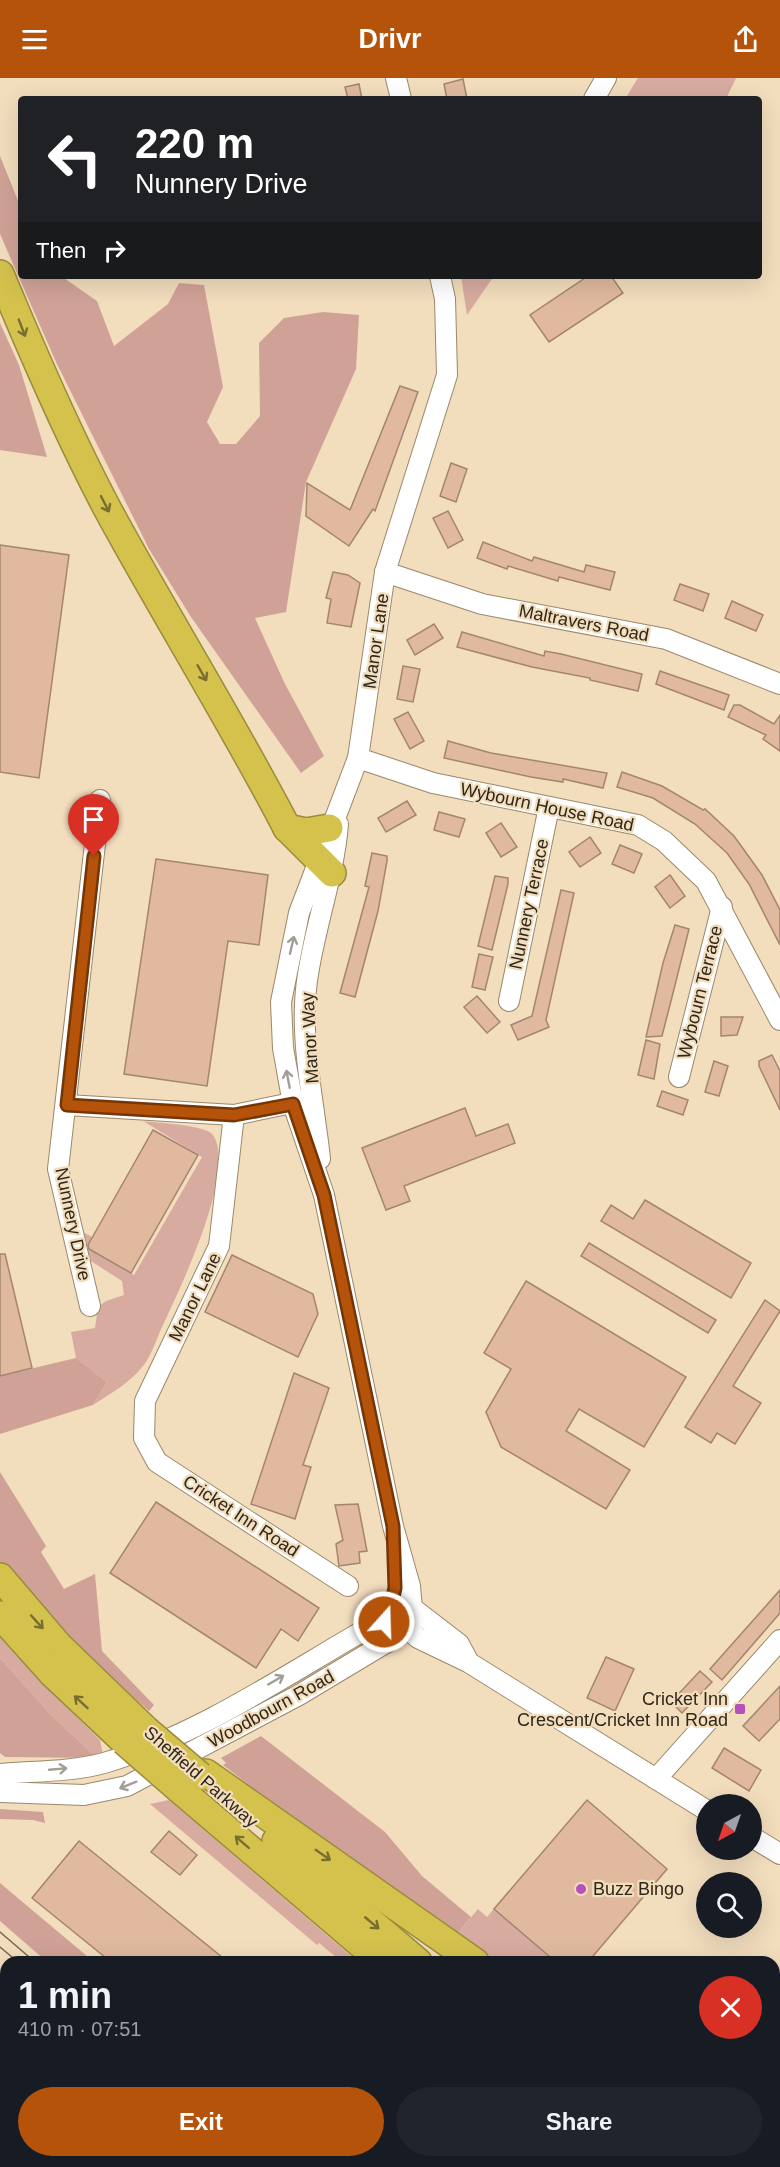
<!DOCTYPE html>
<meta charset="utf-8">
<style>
:root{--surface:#171b24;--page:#20242c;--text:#f1f3f6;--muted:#9ea1a6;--accent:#b45309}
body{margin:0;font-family:Arial,sans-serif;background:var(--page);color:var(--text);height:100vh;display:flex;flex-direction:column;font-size:22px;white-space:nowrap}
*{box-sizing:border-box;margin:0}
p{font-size:20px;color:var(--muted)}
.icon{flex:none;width:33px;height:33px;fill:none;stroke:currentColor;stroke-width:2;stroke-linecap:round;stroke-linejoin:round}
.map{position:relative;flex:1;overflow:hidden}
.details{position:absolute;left:0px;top:1878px;width:780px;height:212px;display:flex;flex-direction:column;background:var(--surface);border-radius:18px 18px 0 0;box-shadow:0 6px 24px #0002}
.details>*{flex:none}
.top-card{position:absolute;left:18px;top:18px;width:744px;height:183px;border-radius:6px;box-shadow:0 6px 24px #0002;background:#202124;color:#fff;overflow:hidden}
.needle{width:39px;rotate:220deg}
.tools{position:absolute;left:696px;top:1716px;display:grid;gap:12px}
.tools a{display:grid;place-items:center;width:66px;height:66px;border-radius:50%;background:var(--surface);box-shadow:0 6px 24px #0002;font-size:30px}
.pin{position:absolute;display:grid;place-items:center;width:51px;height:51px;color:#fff;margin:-62px -26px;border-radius:50% 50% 50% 0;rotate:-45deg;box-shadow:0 0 6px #0007}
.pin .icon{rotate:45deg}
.me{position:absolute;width:66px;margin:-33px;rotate:20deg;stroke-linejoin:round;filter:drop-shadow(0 0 4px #0008)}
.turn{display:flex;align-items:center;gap:21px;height:126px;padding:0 18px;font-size:27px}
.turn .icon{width:78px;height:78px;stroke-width:2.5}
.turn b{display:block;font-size:42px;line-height:51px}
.then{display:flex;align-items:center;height:57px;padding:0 18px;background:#0003;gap:12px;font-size:22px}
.round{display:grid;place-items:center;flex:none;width:63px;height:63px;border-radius:32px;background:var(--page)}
.head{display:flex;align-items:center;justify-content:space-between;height:102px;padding:0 18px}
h1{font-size:36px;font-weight:700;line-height:45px}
.button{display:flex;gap:12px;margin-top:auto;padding:12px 18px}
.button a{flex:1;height:69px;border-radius:36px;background:var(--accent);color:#fff;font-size:24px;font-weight:700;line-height:69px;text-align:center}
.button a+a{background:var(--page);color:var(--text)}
header{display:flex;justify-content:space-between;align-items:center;height:78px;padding:0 18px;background:var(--accent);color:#fff;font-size:27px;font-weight:700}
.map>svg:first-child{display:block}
.green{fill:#d8aba0}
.forest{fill:#d0a297}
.building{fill:#e0b99f;stroke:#a48570;stroke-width:1.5}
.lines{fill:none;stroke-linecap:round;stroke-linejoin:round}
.minor-casing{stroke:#9b886a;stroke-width:22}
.highway-casing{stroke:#9a8c3c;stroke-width:30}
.minor{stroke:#fff;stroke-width:20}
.highway{stroke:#d4c24d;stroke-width:27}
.tram{stroke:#756855;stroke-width:1.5}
.highway-bridge-casing{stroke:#9a8c3c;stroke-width:30;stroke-linecap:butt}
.highway-bridge{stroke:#d4c24d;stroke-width:27}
.oneway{stroke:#796d32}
.oneway2{stroke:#a19e98}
.route-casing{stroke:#753606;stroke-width:15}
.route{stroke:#b45309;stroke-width:10}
.poi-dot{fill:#b452b9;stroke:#f2ddbd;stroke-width:2}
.labels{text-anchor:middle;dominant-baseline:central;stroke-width:4.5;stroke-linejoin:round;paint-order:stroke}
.street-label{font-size:18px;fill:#2f271b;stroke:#f2ddbd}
.poi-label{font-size:18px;fill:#2f271b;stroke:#f2ddbd;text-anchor:end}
</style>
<header><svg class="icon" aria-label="menu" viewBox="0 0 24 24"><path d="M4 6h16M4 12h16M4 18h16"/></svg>Drivr<svg class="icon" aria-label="share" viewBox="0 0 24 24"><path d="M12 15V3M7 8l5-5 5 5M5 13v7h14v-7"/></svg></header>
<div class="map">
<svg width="780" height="2089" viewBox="0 0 780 2089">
<rect width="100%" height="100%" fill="#f2ddbd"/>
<g class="green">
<path d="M 638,0 L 736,0 L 726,21 L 625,21 Z"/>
<path d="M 461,198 L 494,198 L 467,237 Z"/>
<path d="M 143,1043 C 157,1045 207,1047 213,1057 C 237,1093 180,1210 163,1247 C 157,1259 152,1277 143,1288 C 131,1304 110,1316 93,1327 L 107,1304 L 76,1280 L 71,1254 L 95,1250 L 98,1229 L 106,1223 L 124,1217 L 122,1203 L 83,1178 L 74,1136 L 81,1139 L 76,1150 L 92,1159 L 87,1169 L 134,1197 L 202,1079 Z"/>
<path d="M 0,1558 L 45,1608 L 100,1662 L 103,1677 L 97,1680 L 50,1636 L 0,1580 Z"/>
<path d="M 169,1722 L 358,1884 L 342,1884 L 319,1865 L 317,1867 L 150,1726 Z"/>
<path d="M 478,1831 L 487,1839 L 494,1831 L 556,1884 L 488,1884 L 452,1862 Z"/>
</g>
<g class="forest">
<path d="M 0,78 L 21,130 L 21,198 L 61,198 L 97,223 L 114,268 L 168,226 L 179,205 L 204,207 L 223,309 L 207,344 L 220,366 L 236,366 L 260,338 L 259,265 L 284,240 L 323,234 L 359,237 L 356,291 L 306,404 L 286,534 L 255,540 L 285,606 L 324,678 L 301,695 L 191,539 L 149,471 L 56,284 L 0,156 Z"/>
<path d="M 0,245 L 19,287 L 47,379 L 0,372 Z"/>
<path d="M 76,1280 L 107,1304 L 93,1327 L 0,1356 L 0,1298 Z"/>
<path d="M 0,1394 L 46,1468 L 41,1474 L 64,1511 L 95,1496 L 102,1573 L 154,1627 L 149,1633 L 101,1591 L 0,1484 Z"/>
<path d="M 0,1580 L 50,1636 L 97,1680 L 5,1679 L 0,1675 Z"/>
<path d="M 261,1658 L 385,1754 L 422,1798 L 471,1839 L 452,1862 L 223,1687 L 226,1685 L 221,1680 Z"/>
<path d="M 0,1731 L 43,1734 L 45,1745 L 33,1742 L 0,1741 Z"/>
<path d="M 0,1805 L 94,1884 L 47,1884 L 0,1843 Z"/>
<path d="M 285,2084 L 335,2084 L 342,2089 L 291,2089 Z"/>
<path d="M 405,2084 L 581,2084 L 588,2089 L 404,2089 Z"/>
</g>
<g class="building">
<path d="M 463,1 L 467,21 L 447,21 L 444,6 Z"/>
<path d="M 359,6 L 362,21 L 348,21 L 345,9 Z"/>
<path d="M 588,198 L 611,198 L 623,215 L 549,264 L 530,237 Z"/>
<path d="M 400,308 L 418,314 L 375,433 L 373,431 L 349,468 L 306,438 L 307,405 L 350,432 Z"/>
<path d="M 451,385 L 467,391 L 456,424 L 440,418 Z"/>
<path d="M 448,433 L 463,462 L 448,470 L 433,440 Z"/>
<path d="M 483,464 L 532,483 L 534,479 L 584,494 L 586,487 L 615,494 L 610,512 L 559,499 L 558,503 L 508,488 L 507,491 L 477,480 Z"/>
<path d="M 0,467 L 69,477 L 39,700 L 0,694 Z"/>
<path d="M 333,494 L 348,497 L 360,505 L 351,549 L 327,545 L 331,521 L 326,520 Z"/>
<path d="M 680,506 L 709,516 L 703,533 L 674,522 Z"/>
<path d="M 732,523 L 763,537 L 756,553 L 725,540 Z"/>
<path d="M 434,546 L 443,560 L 415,577 L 407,562 Z"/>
<path d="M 462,554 L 544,578 L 545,573 L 561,576 L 642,596 L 638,613 L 590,602 L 590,600 L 532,589 L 457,569 Z"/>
<path d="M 403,588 L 420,591 L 413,624 L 397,621 Z"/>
<path d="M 660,593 L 729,617 L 724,632 L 656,606 Z"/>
<path d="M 734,627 L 740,627 L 774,646 L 780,637 L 780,673 L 763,661 L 766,657 L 728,639 Z"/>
<path d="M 408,634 L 424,663 L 410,671 L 394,641 Z"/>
<path d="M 448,663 L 491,675 L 607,695 L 603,710 L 563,701 L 563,704 L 531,699 L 444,680 Z"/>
<path d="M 622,694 L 662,708 L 703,732 L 705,731 L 734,758 L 762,797 L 780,832 L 780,867 L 749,806 L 727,775 L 695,746 L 653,720 L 617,709 Z"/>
<path d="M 407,723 L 416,737 L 386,754 L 378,740 Z"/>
<path d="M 439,734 L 465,741 L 459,759 L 434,752 Z"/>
<path d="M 501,745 L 517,769 L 501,779 L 486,755 Z"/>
<path d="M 590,759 L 601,775 L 580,789 L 569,774 Z"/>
<path d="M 620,767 L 642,776 L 634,795 L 612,786 Z"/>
<path d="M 372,775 L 387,778 L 387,783 L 378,833 L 355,919 L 340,915 L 369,809 L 365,808 Z"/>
<path d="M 156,781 L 268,797 L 259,867 L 228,863 L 207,1008 L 124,996 Z"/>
<path d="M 670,797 L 685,818 L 670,830 L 655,809 Z"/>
<path d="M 495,798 L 508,800 L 508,806 L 492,872 L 478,868 Z"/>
<path d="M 561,812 L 574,815 L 546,942 L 549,949 L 518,962 L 511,947 L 532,938 Z"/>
<path d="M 675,847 L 689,851 L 671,923 L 662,958 L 646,959 L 663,885 Z"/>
<path d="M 479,876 L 493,879 L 485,912 L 472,909 Z"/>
<path d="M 477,918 L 500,944 L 487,955 L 464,929 Z"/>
<path d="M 721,939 L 743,939 L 737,957 L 721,958 Z"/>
<path d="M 646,962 L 660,966 L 654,1001 L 638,997 Z"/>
<path d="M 772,977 L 780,993 L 780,1032 L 759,988 L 759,983 Z"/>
<path d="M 714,983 L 728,988 L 719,1018 L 705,1014 Z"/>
<path d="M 662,1013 L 688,1022 L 683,1037 L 657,1028 Z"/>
<path d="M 465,1030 L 476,1058 L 508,1046 L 515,1065 L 404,1108 L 410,1123 L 386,1132 L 362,1070 Z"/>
<path d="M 153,1052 L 198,1077 L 131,1195 L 89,1171 L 88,1167 Z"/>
<path d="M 645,1122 L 751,1185 L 731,1220 L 601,1143 L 611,1127 L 633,1141 Z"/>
<path d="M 589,1165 L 716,1242 L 708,1255 L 581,1178 Z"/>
<path d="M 0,1176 L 5,1176 L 32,1290 L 0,1298 Z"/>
<path d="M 232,1177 L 313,1216 L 318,1236 L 298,1279 L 205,1234 Z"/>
<path d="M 526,1203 L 686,1299 L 644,1369 L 579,1331 L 566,1353 L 630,1392 L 606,1431 L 501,1369 L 486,1334 L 511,1291 L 484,1275 Z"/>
<path d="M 765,1222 L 780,1233 L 733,1308 L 761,1325 L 735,1366 L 717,1355 L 711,1365 L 685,1349 Z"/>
<path d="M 294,1295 L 329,1310 L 303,1387 L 311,1389 L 295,1441 L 251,1426 Z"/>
<path d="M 156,1424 L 319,1530 L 298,1563 L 281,1551 L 256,1590 L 110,1495 Z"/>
<path d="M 358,1426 L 367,1473 L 359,1474 L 360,1485 L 339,1488 L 336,1466 L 343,1462 L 335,1427 Z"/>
<path d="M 780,1512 L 780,1535 L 722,1602 L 710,1591 Z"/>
<path d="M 606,1579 L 634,1591 L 615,1633 L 587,1620 Z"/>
<path d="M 700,1593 L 712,1604 L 682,1635 L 671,1624 Z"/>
<path d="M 780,1608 L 780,1641 L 759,1663 L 743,1648 Z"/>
<path d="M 724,1670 L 761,1692 L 749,1713 L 712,1690 Z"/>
<path d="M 587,1722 L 667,1791 L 588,1884 L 556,1884 L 494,1831 Z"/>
<path d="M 169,1753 L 197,1777 L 180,1797 L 151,1774 Z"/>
<path d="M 79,1763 L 228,1884 L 111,1884 L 32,1820 Z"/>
</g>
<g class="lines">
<g class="minor-casing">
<g id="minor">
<path d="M 396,0 L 401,21"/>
<path d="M 594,21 L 606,0"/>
<path d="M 385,494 L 482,526 L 666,561 L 780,606"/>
<path d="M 358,680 L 433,705 L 638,747 L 664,763 L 706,803 L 780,942"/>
<path d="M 509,923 L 549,729"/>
<path d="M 679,999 L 722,829"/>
<path d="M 67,1027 L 234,1037 L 306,1022"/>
<path d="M 234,1037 L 219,1168 L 145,1323 L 144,1360 L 157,1384 L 348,1508"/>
<path d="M 320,1081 C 314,1023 299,961 307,903 C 314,850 334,799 338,746"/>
<path d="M 90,1228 L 58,1091 L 100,722"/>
<path d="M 412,1531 L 410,1508 L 393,1448 L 324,1117 L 293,1026 L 283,970 L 281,924 L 299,835 L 358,680 L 385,494 L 447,297 L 445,221 L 440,198"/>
<path d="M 386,1549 L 384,1541 L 387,1531 L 398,1525 L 407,1526 L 459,1566 L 467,1581"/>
<path d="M 410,1553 L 418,1560 L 468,1584 L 706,1732"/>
<path d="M 0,1696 C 34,1693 71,1694 104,1685 C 199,1657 284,1598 368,1550 L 384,1537"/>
<path d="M 656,1701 L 780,1562"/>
<path d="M 0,1714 L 84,1717 L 127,1708 L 299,1617 L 399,1557"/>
<path d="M 752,1759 L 780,1776"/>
</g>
</g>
<g class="highway-casing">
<g id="highway">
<path d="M 0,196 C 33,276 67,355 108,432 C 166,539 231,642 287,750 L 306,754 L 329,750"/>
<path d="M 287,750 L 332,795"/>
<path d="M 0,1499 L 59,1568 L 146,1652"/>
<path d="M 0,1537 L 52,1595 L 124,1663"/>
<path d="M 206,1695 L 475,1884"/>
<path d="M 178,1710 L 382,1884"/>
<path d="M 276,1763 L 418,1884"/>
<path d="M 615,2084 L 621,2089"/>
<path d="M 652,2084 L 659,2089"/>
<path d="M 770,2089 L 770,2084"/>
</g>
</g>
<use href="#minor" class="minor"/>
<use href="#highway" class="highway"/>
<g class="tram">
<path d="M 0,1854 L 35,1884"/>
<path d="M 0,1869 L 18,1884"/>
<path d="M 254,2084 L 261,2089"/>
<path d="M 268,2084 L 274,2089"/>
</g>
<g class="highway-bridge-casing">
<g id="highway-bridge">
<path d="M 146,1652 L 200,1698"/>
<path d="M 124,1663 L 178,1710"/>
</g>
</g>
<use href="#highway-bridge" class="highway-bridge"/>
</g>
<defs><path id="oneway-shaft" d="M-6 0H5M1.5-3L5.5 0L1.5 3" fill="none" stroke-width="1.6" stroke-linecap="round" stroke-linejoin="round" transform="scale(1.5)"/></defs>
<g class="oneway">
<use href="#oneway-shaft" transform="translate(22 250) rotate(69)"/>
<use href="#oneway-shaft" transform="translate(105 426) rotate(63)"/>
<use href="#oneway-shaft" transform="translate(202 595) rotate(60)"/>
<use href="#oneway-shaft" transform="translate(37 1544) rotate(48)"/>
<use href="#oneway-shaft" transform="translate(81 1624) rotate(-137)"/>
<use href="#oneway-shaft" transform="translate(242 1764) rotate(-139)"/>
<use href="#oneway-shaft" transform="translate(323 1777) rotate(35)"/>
<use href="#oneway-shaft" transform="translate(372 1845) rotate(40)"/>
</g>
<g class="oneway2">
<use href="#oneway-shaft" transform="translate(292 867) rotate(-77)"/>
<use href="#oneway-shaft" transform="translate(288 1001) rotate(-101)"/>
<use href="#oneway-shaft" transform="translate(276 1602) rotate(-30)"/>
<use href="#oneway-shaft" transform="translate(58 1691) rotate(-5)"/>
<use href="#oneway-shaft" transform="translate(128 1707) rotate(158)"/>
</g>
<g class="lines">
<g class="route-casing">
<path id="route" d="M 94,778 L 67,1027 L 234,1037 L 293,1026 L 324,1117 L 393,1448 L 395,1510 L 391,1527 L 385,1534 L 384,1544"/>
</g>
<use href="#route" class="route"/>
</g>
<g class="poi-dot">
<rect x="734" y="1625" width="12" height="12" rx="3"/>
<circle cx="581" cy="1811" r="6"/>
</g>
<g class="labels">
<g class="street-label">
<text transform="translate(584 545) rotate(11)">Maltravers Road</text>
<text transform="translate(376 563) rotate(-82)">Manor Lane</text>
<text transform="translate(547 729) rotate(12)">Wybourn House Road</text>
<text transform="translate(529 826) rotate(-78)">Nunnery Terrace</text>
<text transform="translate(700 914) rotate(-76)">Wybourn Terrace</text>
<text transform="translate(310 960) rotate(-93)">Manor Way</text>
<text transform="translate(73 1146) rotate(78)">Nunnery Drive</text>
<text transform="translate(195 1219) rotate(-64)">Manor Lane</text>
<text transform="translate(241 1438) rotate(33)">Cricket Inn Road</text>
<text transform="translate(271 1631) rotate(-29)">Woodbourn Road</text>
<text transform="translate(201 1699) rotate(41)">Sheffield Parkway</text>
</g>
<g class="poi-label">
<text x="728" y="1621">Cricket Inn<tspan x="728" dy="21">Crescent/Cricket Inn Road</tspan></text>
<text x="593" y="1811" text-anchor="start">Buzz Bingo</text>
</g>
</g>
</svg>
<div class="tools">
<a><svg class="needle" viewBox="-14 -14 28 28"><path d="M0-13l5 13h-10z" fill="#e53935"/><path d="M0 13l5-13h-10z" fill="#9ea1a6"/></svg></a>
<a><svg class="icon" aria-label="search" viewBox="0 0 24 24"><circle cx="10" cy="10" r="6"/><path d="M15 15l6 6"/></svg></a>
</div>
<div class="pin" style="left:94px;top:778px;background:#d93025"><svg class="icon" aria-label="arrive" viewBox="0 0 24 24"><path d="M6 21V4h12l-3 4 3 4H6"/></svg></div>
<svg class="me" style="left:384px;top:1544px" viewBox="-20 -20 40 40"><circle r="17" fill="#b45309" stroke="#fff" stroke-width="3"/><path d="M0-11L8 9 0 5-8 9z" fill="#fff"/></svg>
<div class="top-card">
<div class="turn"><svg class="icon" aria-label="left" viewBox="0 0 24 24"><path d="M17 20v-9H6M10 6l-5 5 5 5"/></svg><div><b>220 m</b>Nunnery Drive</div></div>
<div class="then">Then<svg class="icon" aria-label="right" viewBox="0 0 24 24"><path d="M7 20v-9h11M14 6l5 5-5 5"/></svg></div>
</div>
<section class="details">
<div class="head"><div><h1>1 min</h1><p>410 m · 07:51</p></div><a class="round" style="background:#d93025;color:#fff"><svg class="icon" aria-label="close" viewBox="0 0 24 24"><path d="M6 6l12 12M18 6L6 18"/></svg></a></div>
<div class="button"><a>Exit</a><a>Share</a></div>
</section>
</div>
